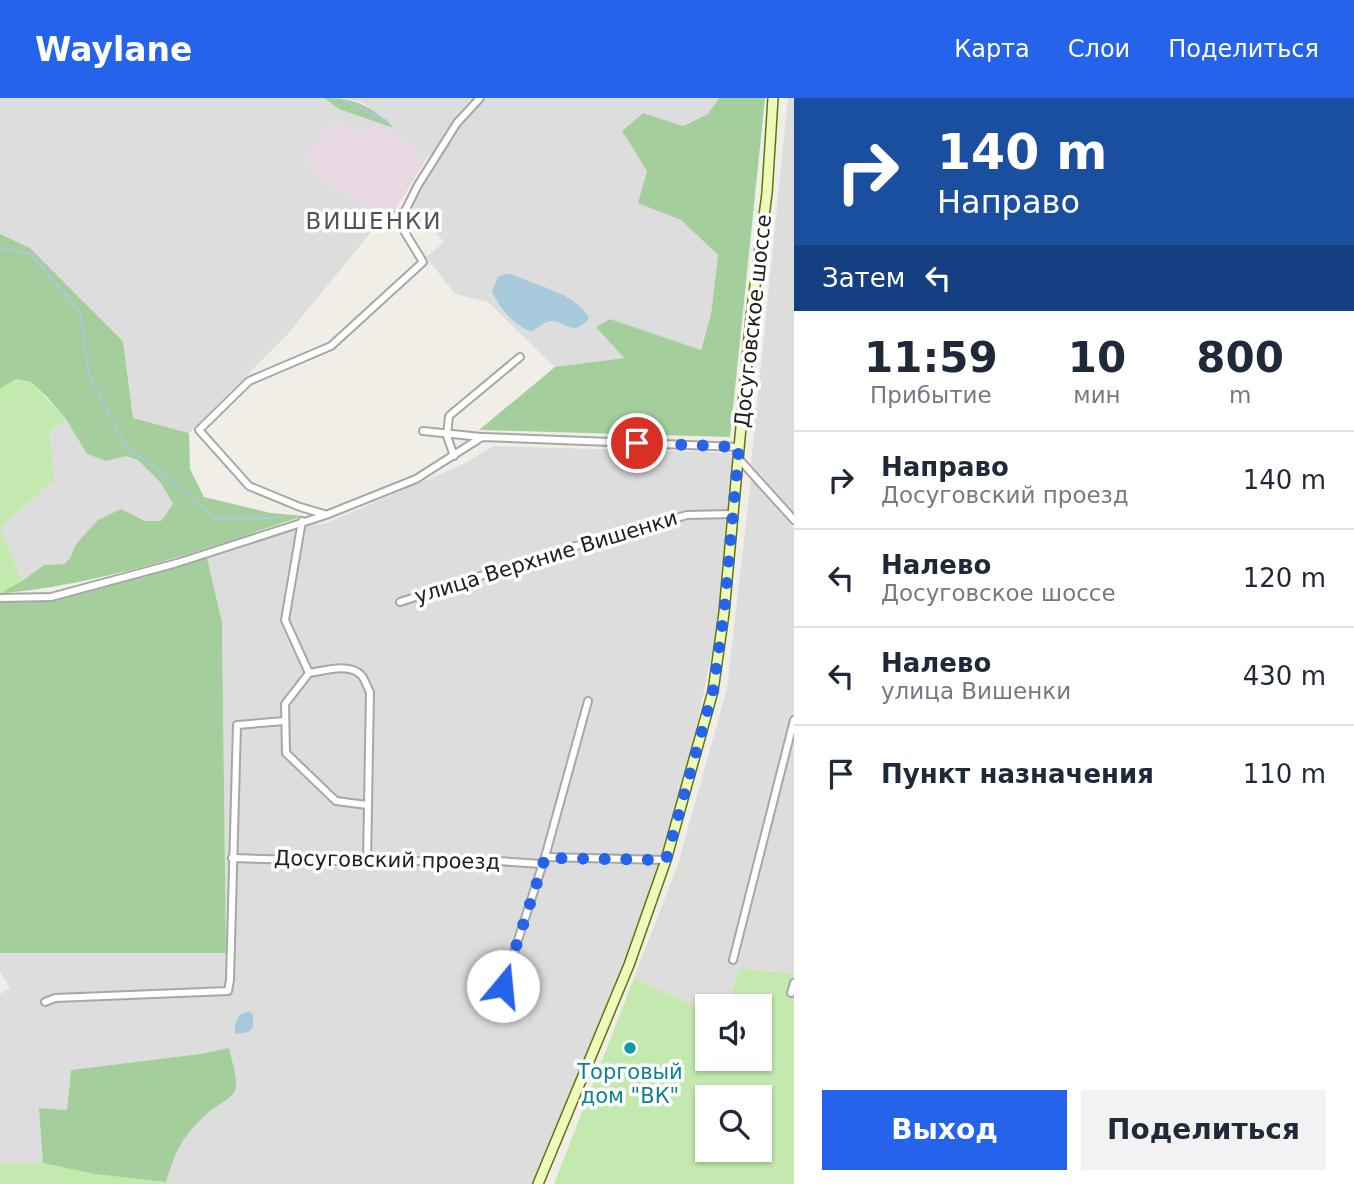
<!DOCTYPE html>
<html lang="ru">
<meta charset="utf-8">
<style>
:root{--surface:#fff;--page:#f2f2f3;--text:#1f2937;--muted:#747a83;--line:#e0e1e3;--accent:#2563eb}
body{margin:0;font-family:"DejaVu Sans",sans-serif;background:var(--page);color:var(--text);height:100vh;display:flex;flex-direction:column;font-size:26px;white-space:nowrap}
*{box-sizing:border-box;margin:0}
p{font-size:23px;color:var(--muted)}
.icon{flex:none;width:38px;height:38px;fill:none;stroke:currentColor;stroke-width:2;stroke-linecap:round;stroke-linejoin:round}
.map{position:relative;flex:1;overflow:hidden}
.sheet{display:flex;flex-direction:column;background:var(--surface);width:560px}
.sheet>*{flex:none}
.banner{background:#1a4fa0;color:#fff;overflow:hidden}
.controls{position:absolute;left:695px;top:896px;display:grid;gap:14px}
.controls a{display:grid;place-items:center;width:77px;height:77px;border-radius:0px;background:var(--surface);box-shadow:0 2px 5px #0004;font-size:35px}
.pin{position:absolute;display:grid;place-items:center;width:60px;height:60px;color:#fff;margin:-30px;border:4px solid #fff;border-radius:50%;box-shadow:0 2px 7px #0007}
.me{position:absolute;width:77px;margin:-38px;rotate:17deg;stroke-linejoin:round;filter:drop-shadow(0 0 5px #0008)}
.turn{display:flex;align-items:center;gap:24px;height:147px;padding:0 28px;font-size:32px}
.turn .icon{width:91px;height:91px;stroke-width:2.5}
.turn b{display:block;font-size:49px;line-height:60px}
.then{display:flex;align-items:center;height:66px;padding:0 28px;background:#0003;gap:14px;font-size:26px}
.eta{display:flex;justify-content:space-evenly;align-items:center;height:119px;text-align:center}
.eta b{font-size:42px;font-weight:700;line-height:49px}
.primary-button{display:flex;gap:14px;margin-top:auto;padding:14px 28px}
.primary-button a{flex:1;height:80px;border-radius:0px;background:var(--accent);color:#fff;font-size:28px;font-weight:700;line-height:80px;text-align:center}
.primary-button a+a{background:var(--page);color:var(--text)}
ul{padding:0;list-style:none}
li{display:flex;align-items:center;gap:21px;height:98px;padding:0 28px;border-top:2px solid var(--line)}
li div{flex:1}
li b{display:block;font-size:26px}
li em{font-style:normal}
header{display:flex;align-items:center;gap:42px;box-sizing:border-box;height:98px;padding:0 35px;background:var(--accent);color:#fff}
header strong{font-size:33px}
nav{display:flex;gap:38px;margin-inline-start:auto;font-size:24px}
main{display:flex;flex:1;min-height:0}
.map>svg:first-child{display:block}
.residential{fill:#dedddd}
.industrial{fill:#e9d9e4}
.grass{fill:#c3e9ae;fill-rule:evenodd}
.forest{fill:#a4cf9c}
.water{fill:#a8cadd}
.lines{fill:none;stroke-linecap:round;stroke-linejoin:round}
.stream{stroke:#a8cadd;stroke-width:2}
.street-casing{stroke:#a7a7a7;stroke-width:10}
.secondary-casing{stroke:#5c7707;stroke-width:12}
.street{stroke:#fff;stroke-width:6}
.secondary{stroke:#eef9bc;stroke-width:9}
.route{stroke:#2563eb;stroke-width:12;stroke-dasharray:0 21.6}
.culture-dot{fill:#0f9aa8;stroke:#fff;stroke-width:2.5}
.labels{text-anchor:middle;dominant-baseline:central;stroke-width:7;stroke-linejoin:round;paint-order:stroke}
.street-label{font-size:21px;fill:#202020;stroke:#fff}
.culture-label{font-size:21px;fill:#0d838f;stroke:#fff}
.neighbourhood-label{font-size:23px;letter-spacing:2px;fill:#535353;stroke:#fff}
</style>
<header>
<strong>Waylane</strong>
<nav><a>Карта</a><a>Слои</a><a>Поделиться</a></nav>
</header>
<main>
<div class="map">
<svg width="794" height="1086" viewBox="0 0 794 1086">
<rect width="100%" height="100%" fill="#f0eee6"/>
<g class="residential">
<path d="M 0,0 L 324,0 L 339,11 L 392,28 L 363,5 L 344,0 L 478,0 L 425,63 L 410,47 L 359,38 L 331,24 L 312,74 L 376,115 L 381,122 L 286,238 L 189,335 L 133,320 L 123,242 L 30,150 L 0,136 Z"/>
<path d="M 486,0 L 719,0 L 708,16 L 682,28 L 643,15 L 622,33 L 647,73 L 639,105 L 681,122 L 718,157 L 711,216 L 700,252 L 610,221 L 596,229 L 624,260 L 555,269 L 488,204 L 455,196 L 426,159 L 444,144 L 412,108 L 455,34 Z"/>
<path d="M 788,0 L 794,0 L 794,415 L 751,366 Z"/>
<path d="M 66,321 L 87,356 L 106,363 L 127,358 L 138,362 L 161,385 L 173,406 L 162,423 L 145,423 L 121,411 L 76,446 L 70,460 L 64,466 L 44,467 L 22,483 L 0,430 L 53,381 L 49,335 Z"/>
<path d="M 494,348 L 737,355 L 717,531 L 687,674 L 662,757 L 621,874 L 536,1086 L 185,1086 L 166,1084 L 176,1050 L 196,1026 L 215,1009 L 231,999 L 232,968 L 229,950 L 200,956 L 71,972 L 67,1012 L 40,1010 L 43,1065 L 0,1065 L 0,896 L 10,890 L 0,873 L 0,855 L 226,854 L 222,524 L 207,460 L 303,427 L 324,426 L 461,367 Z"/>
<path d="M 751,381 L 794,430 L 794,876 L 740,870 L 727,908 L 707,908 L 707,914 L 634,880 L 678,766 L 727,590 Z"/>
</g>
<path class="industrial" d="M 331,24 L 359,37 L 372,25 L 410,47 L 425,63 L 395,112 L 376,115 L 312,74 L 307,58 Z"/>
<g class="grass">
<path d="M 16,281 L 31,284 L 66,321 L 49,335 L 54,381 L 0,430 L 22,483 L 5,493 L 5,495 L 0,495 L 0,291 Z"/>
<path d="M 740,870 L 794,876 L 794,1086 L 554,1086 L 634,880 L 707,914 L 707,961 L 760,961 L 760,908 L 727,908 ZM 707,999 L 760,999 L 760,1052 L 707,1052 Z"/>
<path d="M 0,1065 L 43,1065 L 94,1076 L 185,1086 L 0,1086 Z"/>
</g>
<g class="forest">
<path d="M 324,0 C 356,0 371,8 394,30 L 339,11 Z"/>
<path d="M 719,0 L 765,0 L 730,339 L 479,332 L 555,269 L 624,260 L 596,229 L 610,221 L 701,252 L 711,216 L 718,157 L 681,122 L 638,105 L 647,73 L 622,33 L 643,15 L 683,28 L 708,16 Z"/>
<path d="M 0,136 L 30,150 L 123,243 L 133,320 L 189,335 L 190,371 L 204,399 L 271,415 L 303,418 C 206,451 107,485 5,495 L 4,493 L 22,483 L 44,467 L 64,466 L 70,460 L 76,446 L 98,422 L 121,411 L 145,423 L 161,423 L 173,406 L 161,385 L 138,362 L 126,358 L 106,363 L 87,356 L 66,321 L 47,299 L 31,284 L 16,281 L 0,291 Z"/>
<path d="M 207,460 L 222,524 L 226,855 L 0,855 L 0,504 L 50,502 Z"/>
<path d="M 229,950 C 231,961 237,977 236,988 C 235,1001 217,1006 209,1014 C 182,1039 177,1049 166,1084 L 94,1076 L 43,1065 L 39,1010 L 67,1012 L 71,972 L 200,956 Z"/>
</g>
<g class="water">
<path d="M 505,176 L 511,176 C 532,186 579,197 589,220 C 571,243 563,218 547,224 C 542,226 537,231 532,233 C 517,232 497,207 492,193 L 498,179 Z"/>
<path d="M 249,913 L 253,917 L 253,930 L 248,934 L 235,936 L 235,927 L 239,917 Z"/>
</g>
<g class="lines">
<g class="stream">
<path d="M 338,0 L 387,23"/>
<path d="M 0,150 L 30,155 L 80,214 L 89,277 L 125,347 L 166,378 L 215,420 L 280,420"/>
</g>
<g class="street-casing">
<g id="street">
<path d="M 381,119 L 395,118 L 405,113 L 418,87 L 457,25 L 480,0"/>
<path d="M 423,333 L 481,339"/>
<path d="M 454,358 L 447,338 L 449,318 L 520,259"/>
<path d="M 739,361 L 794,422"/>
<path d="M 324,416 L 300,409 L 249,388 L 199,332 L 249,283 L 331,248 L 423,164 L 395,118"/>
<path d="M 302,423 L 285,522 L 309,575"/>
<path d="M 0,500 L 51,499 L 177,465 L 326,417 L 416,381 L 482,339 L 739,349"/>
<path d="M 400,504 L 558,453 L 687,417 L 733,416"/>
<path d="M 309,575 C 324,573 350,564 362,578 C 365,582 367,589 370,594 L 367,764"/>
<path d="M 309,575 L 285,606 L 286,655 L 336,703 L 367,707"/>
<path d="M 545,759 L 666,762"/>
<path d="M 232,760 L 370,764 L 482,762 L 542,766"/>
<path d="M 733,862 L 794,622"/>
<path d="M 503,888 L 545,759 L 588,603"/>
<path d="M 791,895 L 794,885"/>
<path d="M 45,904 L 55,900 L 228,893 L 230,882 L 237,627 L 285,623"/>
</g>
</g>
<g class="secondary-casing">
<path id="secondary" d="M 538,1086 L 629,867 L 666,762 L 713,593 L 724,515 L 751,219 L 767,95 L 773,0"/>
</g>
<use href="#street" class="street"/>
<use href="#secondary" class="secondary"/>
</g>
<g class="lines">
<path class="route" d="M 503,888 L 545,760 L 666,762 L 713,593 L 724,515 L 739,349 L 637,345"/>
</g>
<circle class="culture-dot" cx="630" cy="950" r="7"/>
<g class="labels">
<g class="street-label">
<text transform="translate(753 223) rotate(-84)">Досуговское шоссе</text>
<text transform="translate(546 459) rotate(-17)">улица Верхние Вишенки</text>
<text transform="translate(387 762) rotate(1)">Досуговский проезд</text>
</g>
<g class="culture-label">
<text x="630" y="974">Торговый<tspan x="630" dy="24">дом "ВК"</tspan></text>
</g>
<g class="neighbourhood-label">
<text x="374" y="123">ВИШЕНКИ</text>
</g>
</g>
</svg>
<div class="controls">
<a><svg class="icon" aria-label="sound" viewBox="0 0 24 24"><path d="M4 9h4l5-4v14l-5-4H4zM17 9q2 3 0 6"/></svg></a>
<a><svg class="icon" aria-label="search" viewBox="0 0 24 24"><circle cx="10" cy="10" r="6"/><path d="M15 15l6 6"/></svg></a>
</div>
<div class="pin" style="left:637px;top:345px;background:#d93025"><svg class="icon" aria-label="arrive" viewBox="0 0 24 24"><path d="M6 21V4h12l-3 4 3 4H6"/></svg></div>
<svg class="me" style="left:503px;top:888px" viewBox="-20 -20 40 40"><circle r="19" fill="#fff"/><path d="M0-13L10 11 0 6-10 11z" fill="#2563eb"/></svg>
</div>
<section class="sheet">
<div class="banner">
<div class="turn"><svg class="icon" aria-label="right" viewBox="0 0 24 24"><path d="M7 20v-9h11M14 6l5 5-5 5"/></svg><div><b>140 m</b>Направо</div></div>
<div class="then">Затем<svg class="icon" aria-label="left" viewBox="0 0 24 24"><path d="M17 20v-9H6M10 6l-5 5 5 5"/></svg></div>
</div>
<div class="eta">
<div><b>11:59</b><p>Прибытие</p></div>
<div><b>10</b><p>мин</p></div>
<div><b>800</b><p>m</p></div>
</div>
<ul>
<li><svg class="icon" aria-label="right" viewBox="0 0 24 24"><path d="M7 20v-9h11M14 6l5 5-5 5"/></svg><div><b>Направо</b><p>Досуговский проезд</p></div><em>140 m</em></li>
<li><svg class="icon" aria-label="left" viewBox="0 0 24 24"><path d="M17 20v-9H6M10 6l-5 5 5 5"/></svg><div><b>Налево</b><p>Досуговское шоссе</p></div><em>120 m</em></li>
<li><svg class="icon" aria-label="left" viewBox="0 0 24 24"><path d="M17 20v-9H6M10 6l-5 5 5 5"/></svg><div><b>Налево</b><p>улица Вишенки</p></div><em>430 m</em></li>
<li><svg class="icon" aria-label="arrive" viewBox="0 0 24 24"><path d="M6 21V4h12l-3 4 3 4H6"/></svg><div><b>Пункт назначения</b></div><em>110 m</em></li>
</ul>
<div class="primary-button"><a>Выход</a><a>Поделиться</a></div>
</section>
</main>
